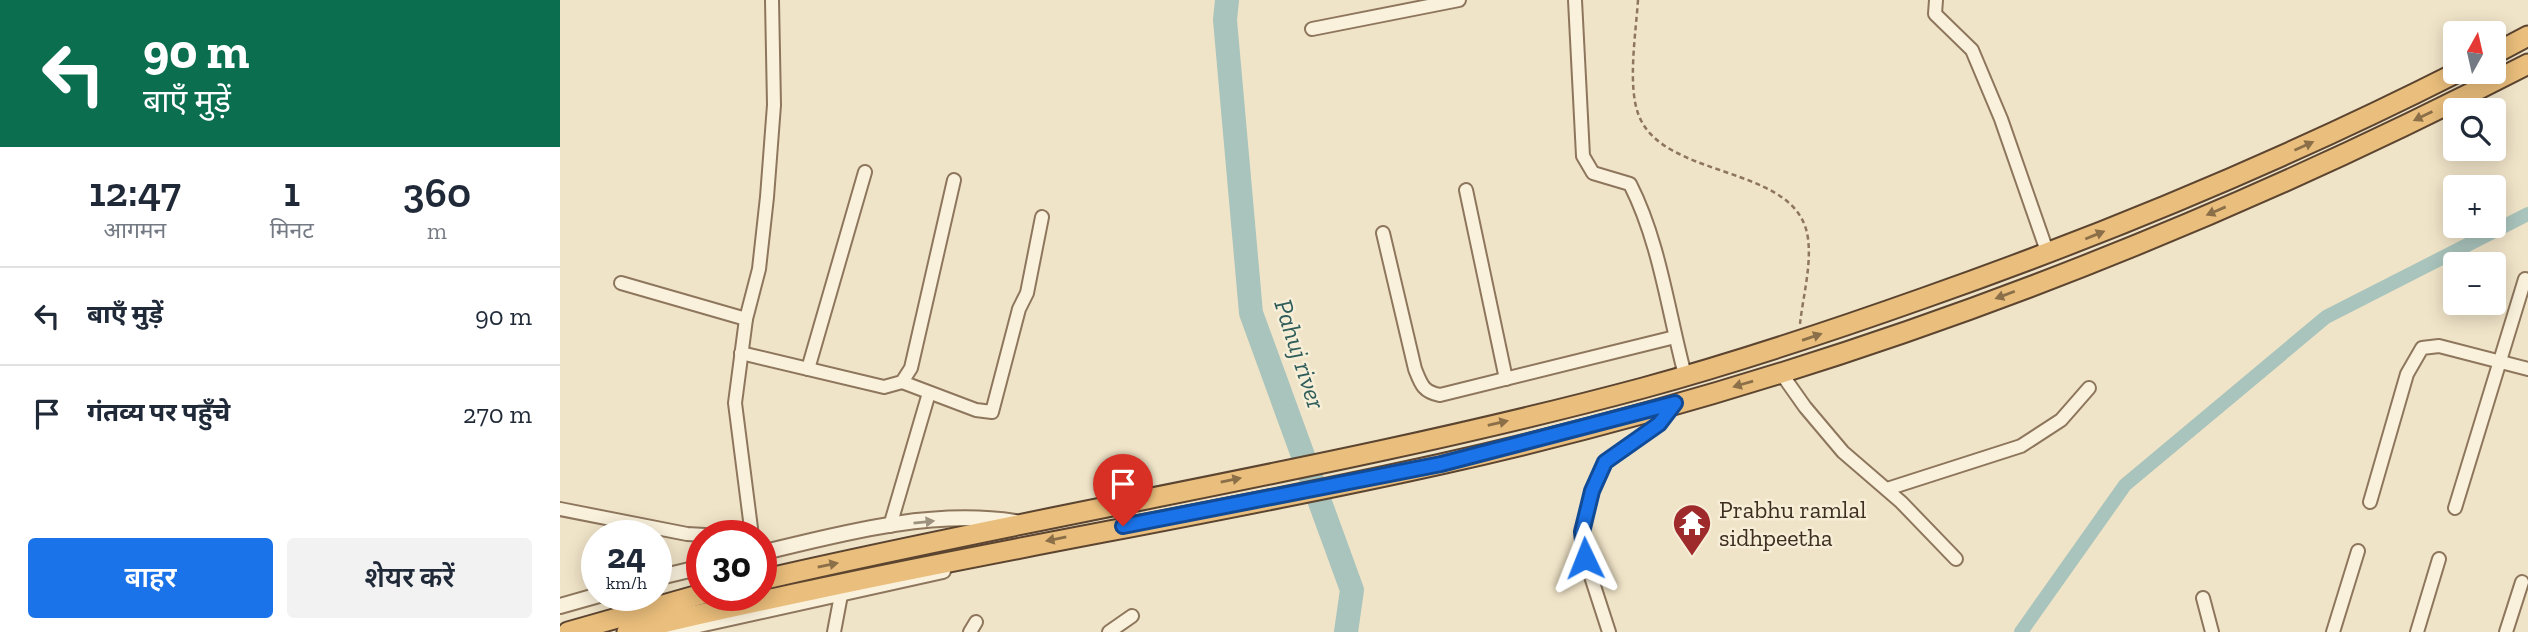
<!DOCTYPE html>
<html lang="hi">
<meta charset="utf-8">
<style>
:root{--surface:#fff;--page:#f2f2f3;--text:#1f2937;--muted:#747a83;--line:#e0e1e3;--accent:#1a73e8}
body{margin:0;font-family:"Zilla Slab","Noto Sans Devanagari",serif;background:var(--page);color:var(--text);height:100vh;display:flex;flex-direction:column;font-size:26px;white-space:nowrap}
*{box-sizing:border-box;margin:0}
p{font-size:23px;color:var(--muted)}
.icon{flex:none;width:38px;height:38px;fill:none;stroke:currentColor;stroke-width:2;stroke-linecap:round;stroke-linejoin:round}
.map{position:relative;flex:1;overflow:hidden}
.details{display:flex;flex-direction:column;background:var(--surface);width:560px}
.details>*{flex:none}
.hud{background:#0b6e4f;color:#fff;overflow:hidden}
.needle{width:46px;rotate:8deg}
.tools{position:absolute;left:1883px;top:21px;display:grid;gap:14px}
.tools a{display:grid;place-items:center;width:63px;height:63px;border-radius:7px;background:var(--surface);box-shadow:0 4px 18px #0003;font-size:35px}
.speed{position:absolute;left:21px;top:520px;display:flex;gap:14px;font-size:35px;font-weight:700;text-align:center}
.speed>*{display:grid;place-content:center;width:91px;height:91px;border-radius:50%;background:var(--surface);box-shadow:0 4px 18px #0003;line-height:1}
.speed small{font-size:18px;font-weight:400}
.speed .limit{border:10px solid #d22;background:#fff;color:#111}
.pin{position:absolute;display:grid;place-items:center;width:60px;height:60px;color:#fff;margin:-72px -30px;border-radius:50% 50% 50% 0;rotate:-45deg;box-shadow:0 0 7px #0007}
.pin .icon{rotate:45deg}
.me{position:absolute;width:77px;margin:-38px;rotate:358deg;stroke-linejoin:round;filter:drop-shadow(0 0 5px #0008)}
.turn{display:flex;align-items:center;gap:24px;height:147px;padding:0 28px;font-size:32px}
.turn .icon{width:91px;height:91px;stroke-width:2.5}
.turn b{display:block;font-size:49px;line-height:60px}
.eta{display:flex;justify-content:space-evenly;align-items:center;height:119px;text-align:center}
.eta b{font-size:42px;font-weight:600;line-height:49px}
.action{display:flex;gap:14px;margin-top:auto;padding:14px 28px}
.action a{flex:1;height:80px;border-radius:7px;background:var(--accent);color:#fff;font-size:28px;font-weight:600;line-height:80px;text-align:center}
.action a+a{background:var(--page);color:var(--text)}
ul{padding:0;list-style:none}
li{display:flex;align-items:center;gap:21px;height:98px;padding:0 28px;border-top:2px solid var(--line)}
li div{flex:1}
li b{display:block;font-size:26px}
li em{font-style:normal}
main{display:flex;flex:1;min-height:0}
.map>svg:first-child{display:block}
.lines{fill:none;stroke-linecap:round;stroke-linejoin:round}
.canal{stroke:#a9c4bc;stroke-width:14}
.river{stroke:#a9c4bc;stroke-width:24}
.minor-casing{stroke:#8d765c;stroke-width:16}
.tertiary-casing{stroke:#8d765c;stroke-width:18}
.trunk-casing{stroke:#5b4430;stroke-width:23}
.path{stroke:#8d765c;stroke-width:2.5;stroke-dasharray:5 3.5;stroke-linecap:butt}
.minor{stroke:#faf1dc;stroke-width:12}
.tertiary{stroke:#faf1dc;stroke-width:14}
.trunk{stroke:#eabe7c;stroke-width:19}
.oneway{fill:#8b6f49}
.oneway2{fill:#9c907e}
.route-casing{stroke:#114b97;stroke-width:18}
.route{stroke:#1a73e8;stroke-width:12}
.labels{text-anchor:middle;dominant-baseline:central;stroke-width:5;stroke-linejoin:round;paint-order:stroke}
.poi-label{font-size:24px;fill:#3d2e20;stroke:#f7eed8;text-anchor:start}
.water-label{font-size:26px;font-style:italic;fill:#2f5d5a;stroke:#f7eed8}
</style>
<main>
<section class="details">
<div class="hud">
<div class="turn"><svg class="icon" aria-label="left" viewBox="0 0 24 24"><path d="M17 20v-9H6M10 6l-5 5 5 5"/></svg><div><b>90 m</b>बाएँ मुड़ें</div></div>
</div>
<div class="eta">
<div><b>12:47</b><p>आगमन</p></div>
<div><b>1</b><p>मिनट</p></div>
<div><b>360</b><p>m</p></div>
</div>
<ul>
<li><svg class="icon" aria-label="left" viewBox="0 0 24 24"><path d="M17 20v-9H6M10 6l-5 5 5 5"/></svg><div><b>बाएँ मुड़ें</b></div><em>90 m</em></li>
<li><svg class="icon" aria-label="arrive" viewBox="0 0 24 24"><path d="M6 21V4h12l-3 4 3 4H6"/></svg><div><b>गंतव्य पर पहुँचे</b></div><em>270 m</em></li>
</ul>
<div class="action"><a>बाहर</a><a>शेयर करें</a></div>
</section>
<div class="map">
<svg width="1968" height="632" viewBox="0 0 1968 632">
<rect width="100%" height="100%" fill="#f0e4c8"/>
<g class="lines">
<path class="canal" d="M 1461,632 L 1565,485 L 1766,317 L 1968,214"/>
<path class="river" d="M 667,0 L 665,20 L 691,313 L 792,590 L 786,632"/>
<g class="minor-casing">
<g id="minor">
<path d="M 1015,0 L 1023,156 L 1033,173 L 1070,184 C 1100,243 1108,312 1125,375"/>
<path d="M 1376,0 L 1375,14 L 1412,50 L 1441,119 L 1488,254"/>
<path d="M 752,29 L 899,0"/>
<path d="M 906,190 L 946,379"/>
<path d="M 823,233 L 855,369 C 861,384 863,392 880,395 L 1115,337"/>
<path d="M 61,283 L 186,319"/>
<path d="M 181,353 L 324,387 L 342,382 L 351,368 L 394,180"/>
<path d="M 248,369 L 305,172"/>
<path d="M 1221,373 L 1245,407 L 1283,452 L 1341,502 L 1396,559"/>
<path d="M 342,382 L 416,410 L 432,412 L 459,309 L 467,293 L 482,217"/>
<path d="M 1327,489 L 1461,446 L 1501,420 L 1529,388"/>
<path d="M 1810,502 L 1847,374 L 1862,348 L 1879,346 L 1968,369"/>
<path d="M 1895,508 L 1965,279"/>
<path d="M 0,509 L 127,534 L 163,536"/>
<path d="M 330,526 L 369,393"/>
<path d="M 192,536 L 175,403 L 186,319 L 199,269 L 207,197 L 214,105 L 212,0"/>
<path d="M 1643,598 L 1652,632"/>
<path d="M 274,632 L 281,595"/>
<path d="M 410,632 L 416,622"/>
<path d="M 549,632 L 572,616"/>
<path d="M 1049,632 L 1025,558 L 1022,532 L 1032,491 L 1045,462 L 1099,424 L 1114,404"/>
<path d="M 1773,632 L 1798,551"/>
<path d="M 1857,632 L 1879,559"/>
<path d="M 1946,632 L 1962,582"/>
</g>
</g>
<g class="tertiary-casing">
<g id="tertiary">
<path d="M 201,553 C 283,533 371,509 455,522"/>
<path d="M 96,578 L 142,567"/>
<path d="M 0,606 L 39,595"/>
<path d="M 107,632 L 383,571"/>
</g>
</g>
<g class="trunk-casing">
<g id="trunk">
<path d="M 1934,54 L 1968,36"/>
<path d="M 201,580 C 494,512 792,466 1083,388 C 1178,362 1271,331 1364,298 C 1546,234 1726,159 1898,72"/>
<path d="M 8,632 L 142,594"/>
<path d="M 67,632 C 131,615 197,602 262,588 C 468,544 675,510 881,464 C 1258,380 1625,241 1968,64"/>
</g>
</g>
<path class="path" d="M 1078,0 C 1076,32 1067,87 1079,116 C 1104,178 1227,165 1246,229 C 1254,257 1243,295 1240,324"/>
<use href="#minor" class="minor"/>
<use href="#tertiary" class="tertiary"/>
<use href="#trunk" class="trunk"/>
</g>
<defs><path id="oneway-solid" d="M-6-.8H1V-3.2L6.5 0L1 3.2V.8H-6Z" transform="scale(1.75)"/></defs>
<g class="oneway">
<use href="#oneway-solid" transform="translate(1863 116) rotate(154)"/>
<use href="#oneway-solid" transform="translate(1744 146) rotate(-24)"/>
<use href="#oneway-solid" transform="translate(1656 211) rotate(157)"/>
<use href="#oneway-solid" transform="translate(1535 235) rotate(-22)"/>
<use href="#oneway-solid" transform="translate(1445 295) rotate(159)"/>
<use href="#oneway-solid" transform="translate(1252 337) rotate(-19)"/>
<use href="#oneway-solid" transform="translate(1183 384) rotate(164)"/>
<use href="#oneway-solid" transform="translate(938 423) rotate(-13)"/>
<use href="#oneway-solid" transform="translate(671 480) rotate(-12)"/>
<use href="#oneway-solid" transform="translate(496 539) rotate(169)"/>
<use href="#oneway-solid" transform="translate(268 565) rotate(-12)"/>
</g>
<use class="oneway2" href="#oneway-solid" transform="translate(364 522) rotate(-6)"/>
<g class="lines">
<g class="route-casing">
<path id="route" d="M 563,526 L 881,464 L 1115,403 L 1099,424 L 1045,462 L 1032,491 L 1022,532 L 1025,558"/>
</g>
<use href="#route" class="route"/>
</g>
<defs>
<g id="temple-pin" transform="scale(2.0125)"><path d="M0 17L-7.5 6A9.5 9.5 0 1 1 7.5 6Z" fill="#9e2a2b" stroke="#f7eed8"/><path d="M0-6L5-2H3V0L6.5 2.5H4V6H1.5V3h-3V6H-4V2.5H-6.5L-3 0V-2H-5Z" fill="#fff"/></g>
</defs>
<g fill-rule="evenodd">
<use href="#temple-pin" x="1132" y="523"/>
</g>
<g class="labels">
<g class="poi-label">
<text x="1159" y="509">Prabhu ramlal<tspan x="1159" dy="28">sidhpeetha</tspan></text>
</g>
<g class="water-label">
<text transform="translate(740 354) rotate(72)">Pahuj river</text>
</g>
</g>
</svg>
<div class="tools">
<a><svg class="needle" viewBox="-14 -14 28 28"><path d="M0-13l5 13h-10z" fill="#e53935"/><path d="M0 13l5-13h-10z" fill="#747a83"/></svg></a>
<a><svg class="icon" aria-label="search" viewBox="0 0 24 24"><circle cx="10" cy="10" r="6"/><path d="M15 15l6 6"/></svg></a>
<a>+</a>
<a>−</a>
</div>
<div class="speed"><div>24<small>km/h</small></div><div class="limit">30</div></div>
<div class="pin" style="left:563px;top:526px;background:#d93025"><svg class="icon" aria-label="arrive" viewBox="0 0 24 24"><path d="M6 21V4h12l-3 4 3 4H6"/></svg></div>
<svg class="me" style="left:1025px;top:558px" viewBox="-20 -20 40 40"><path d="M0-17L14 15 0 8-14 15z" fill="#1a73e8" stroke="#fff" stroke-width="4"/></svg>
</div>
</main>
